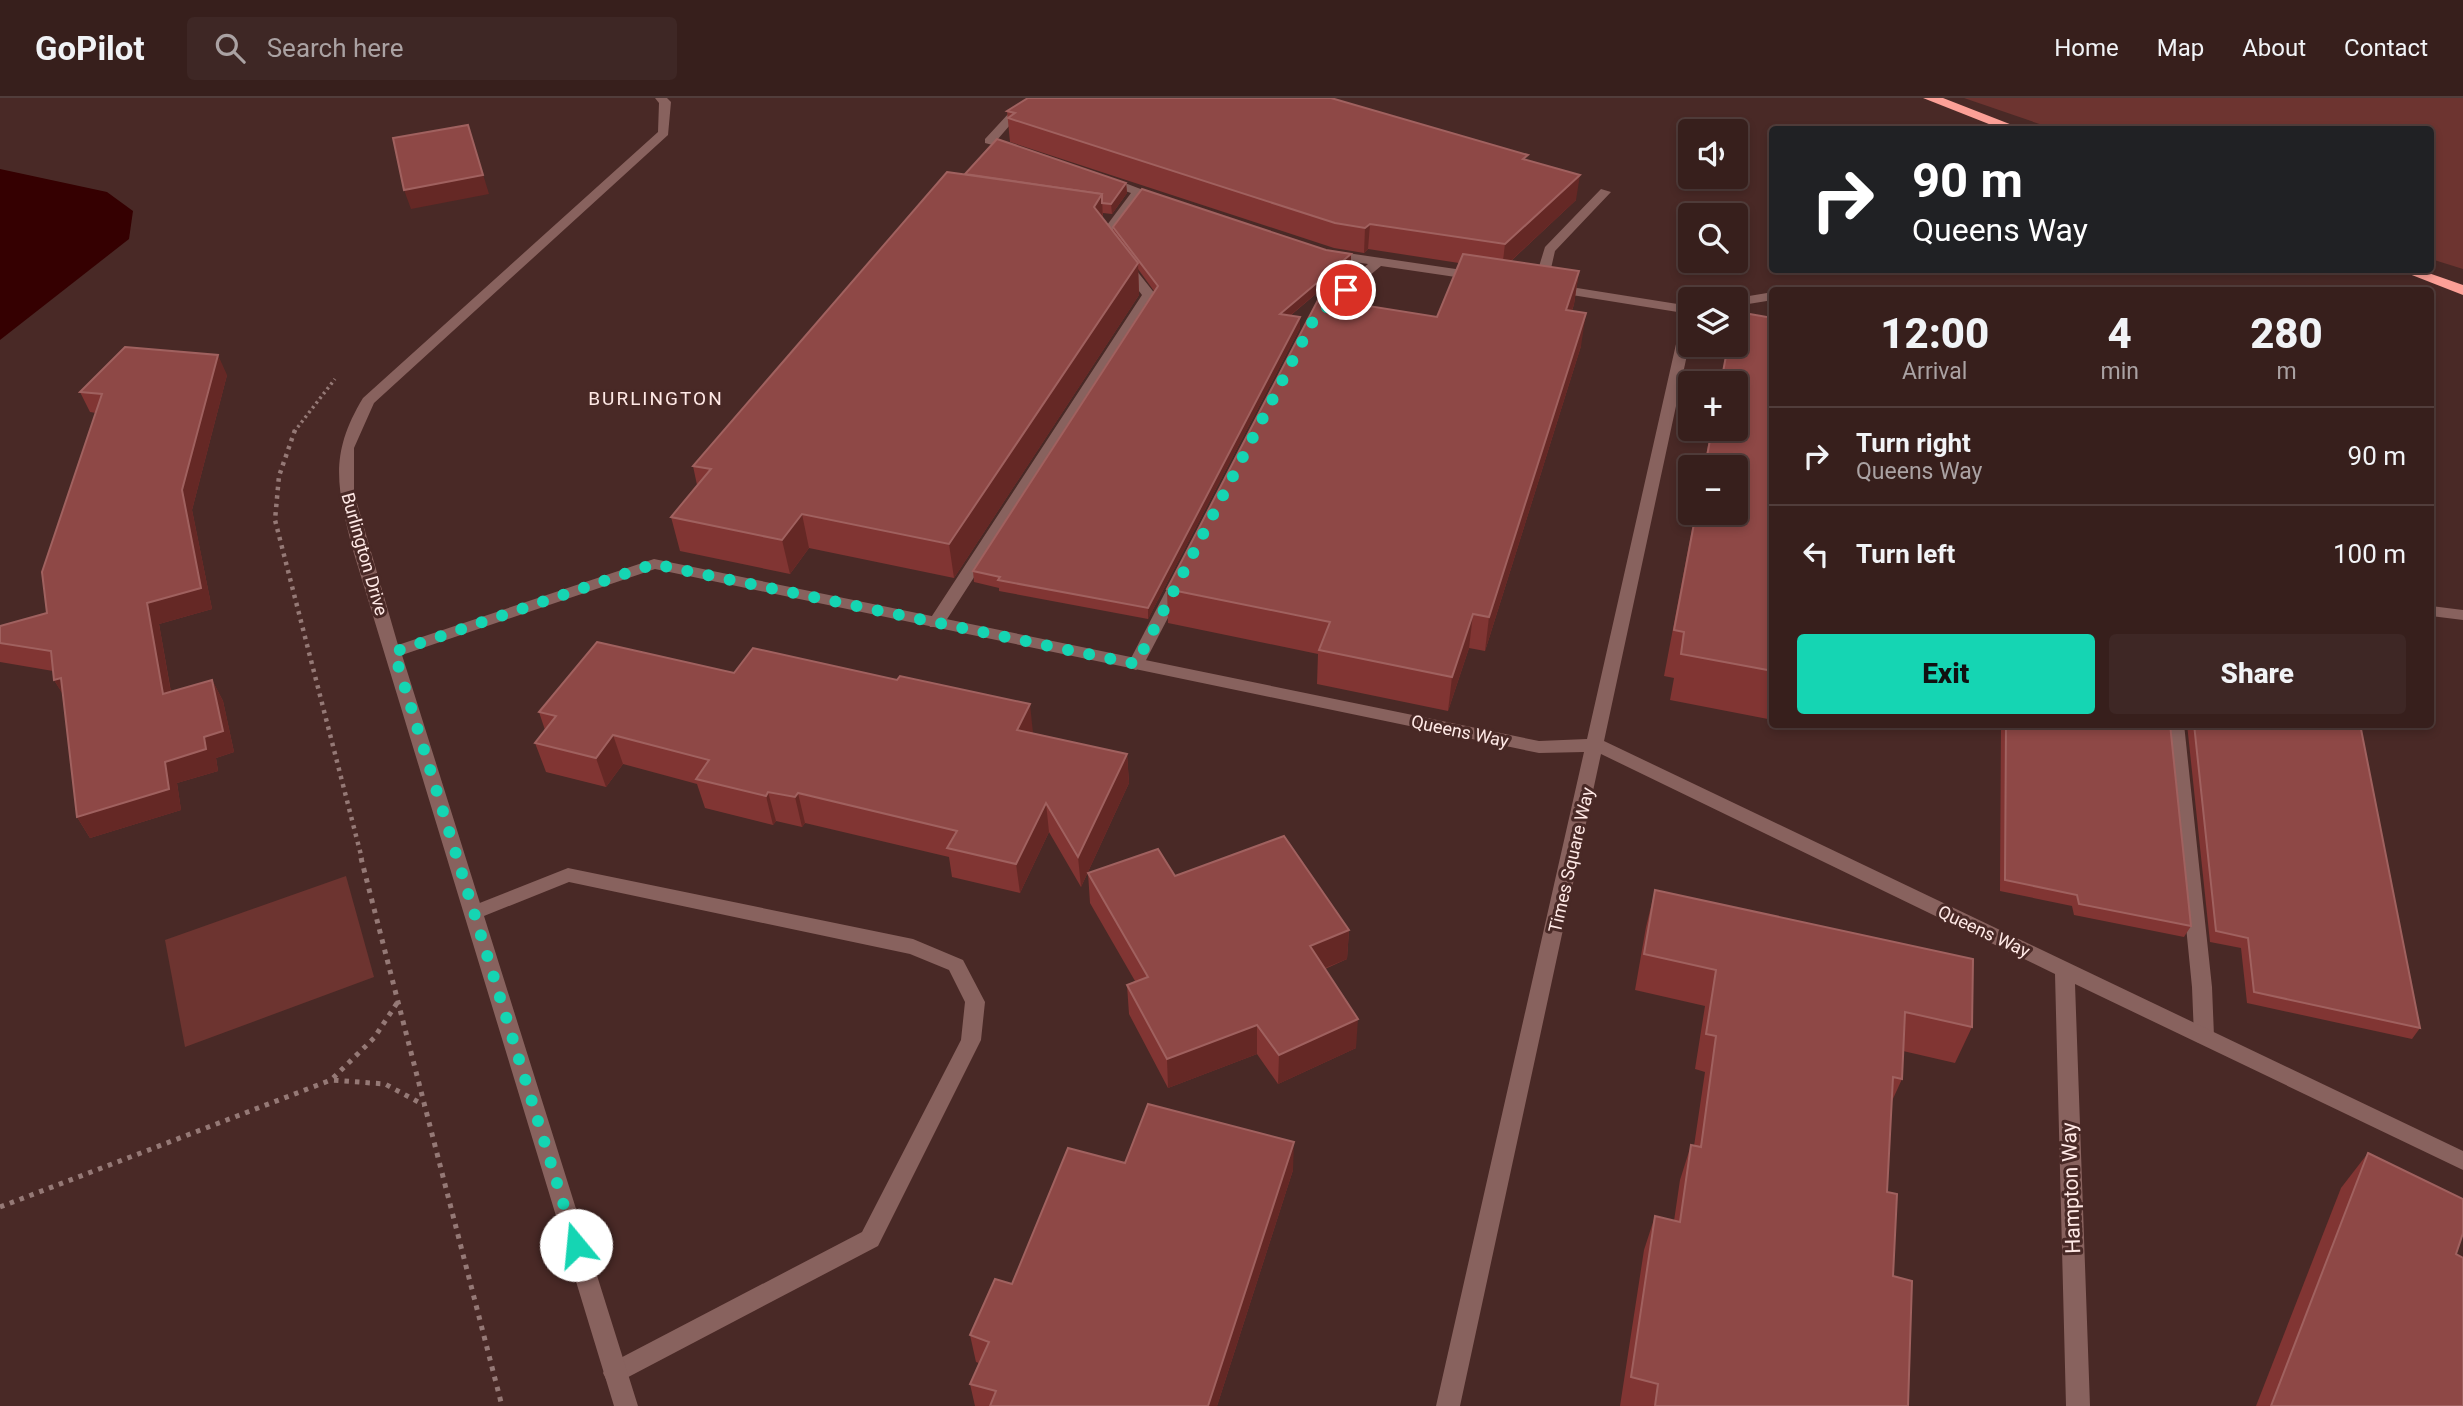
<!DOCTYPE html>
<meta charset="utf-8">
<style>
:root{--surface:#371f1c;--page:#3e2725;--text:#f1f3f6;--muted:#aaa2a3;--line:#513d3b;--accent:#15d5b3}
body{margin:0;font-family:Roboto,sans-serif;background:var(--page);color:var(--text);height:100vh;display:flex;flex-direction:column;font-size:26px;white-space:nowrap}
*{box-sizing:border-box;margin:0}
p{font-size:23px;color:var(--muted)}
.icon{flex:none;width:38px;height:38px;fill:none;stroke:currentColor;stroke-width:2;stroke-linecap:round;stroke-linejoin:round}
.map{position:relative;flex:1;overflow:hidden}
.sheet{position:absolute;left:1769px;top:189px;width:665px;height:441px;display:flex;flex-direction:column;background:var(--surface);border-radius:7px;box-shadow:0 4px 10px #0003,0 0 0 2px var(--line)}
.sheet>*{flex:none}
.guide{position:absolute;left:1769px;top:28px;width:665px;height:147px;border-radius:7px;box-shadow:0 4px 10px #0003,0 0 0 2px var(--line);background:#202124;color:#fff;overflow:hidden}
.fabs{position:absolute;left:1678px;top:21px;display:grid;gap:14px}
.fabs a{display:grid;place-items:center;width:70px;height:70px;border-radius:7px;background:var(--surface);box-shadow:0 4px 10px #0003,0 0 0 2px var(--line);font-size:35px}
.pin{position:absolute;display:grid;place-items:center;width:60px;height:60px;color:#fff;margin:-30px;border:4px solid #fff;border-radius:50%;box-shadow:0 2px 7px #0007}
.me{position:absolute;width:77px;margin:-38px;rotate:343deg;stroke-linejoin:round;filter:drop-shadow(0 0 5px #0008)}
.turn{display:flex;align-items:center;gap:24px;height:147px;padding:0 28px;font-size:32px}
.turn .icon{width:91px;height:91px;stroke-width:2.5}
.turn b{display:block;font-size:49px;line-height:60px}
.eta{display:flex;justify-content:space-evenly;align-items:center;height:119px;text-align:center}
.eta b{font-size:42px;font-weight:800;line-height:49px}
.button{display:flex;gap:14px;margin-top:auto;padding:14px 28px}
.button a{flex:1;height:80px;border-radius:7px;background:var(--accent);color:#111;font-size:28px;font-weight:800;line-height:80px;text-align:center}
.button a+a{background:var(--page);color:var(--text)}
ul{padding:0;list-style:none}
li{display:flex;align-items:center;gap:21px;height:98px;padding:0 28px;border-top:2px solid var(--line)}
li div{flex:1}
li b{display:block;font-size:26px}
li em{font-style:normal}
header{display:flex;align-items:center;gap:42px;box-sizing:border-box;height:98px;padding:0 35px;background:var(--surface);border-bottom:2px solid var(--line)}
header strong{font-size:33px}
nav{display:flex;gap:38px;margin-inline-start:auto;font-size:24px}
.search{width:490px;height:63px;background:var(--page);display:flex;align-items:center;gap:18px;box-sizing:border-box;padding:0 24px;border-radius:7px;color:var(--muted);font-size:26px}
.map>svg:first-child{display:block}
.green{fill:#6d3430}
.water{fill:#350001}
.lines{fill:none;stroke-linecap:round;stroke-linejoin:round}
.path-far2{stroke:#957976;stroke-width:3.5;stroke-dasharray:2.5 3.5;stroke-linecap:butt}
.path-far1{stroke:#957976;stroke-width:4.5;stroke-dasharray:3.5 5;stroke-linecap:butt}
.path{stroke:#957976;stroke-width:5;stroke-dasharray:4.5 6;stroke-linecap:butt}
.service{fill:#88625e;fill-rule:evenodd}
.minor{fill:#88625e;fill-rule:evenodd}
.motorway{fill:#fca097;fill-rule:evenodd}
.wall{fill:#813533}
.shaded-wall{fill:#652825}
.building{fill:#8e4846;stroke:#a0615f;stroke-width:2}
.route{stroke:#15d5b3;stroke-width:12;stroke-dasharray:0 21.6}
.labels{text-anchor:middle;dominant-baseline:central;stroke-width:6;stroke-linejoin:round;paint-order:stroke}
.street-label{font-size:18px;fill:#ffe9e6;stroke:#492926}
.neighbourhood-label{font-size:19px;letter-spacing:2px;fill:#ffe9e6;stroke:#492926}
.near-street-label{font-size:21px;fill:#ffe9e6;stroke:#492926}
</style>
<header>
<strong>GoPilot</strong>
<div class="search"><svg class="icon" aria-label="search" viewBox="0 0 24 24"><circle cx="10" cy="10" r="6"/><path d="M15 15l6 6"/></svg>Search here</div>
<nav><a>Home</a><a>Map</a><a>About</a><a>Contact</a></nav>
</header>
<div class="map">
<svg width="2463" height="1308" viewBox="0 0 2463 1308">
<rect width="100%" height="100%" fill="#492926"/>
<g class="green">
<path d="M 1964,0 L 2463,0 L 2463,171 L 2431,161 L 2431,32 L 2054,31 Z"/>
<path d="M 346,778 L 374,879 L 185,949 L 165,842 Z"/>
</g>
<path class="water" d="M 0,71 L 107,94 L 133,113 L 129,141 L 0,242 Z"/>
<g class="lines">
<path class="path-far2" d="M 294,334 L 335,281"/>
<path class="path-far1" d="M 295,332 L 279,378 L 275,422 L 362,761"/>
<g class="path">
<path d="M 361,760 L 502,1308"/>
<path d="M 397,905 L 374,940 L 331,982 L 385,986 L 424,1007"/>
<path d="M 0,1109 L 331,982"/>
</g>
<g class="service">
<path d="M 1032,0 L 1046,0 L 1017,19 L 997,42 L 1019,50 L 1019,54 L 985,45 L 985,41 L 1009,15 Z"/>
<path d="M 1101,79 L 1109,79 L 1167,101 L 1161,105 L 1141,98 L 1110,139 L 1156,197 L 942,529 L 930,529 L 928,525 L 930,521 L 1142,197 L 1098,139 L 1131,95 L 1101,85 Z"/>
<path d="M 1601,91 L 1611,94 L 1555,153 L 1547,188 L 1545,191 L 1535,191 L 1533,188 L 1545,149 Z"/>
<path d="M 1327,152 L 1476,174 L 1482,178 L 1476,182 L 1381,168 L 1316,222 L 1311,221 L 1311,215 L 1368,166 L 1322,159 L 1322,153 Z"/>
<path d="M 1552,186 L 1690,208 L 1690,216 L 1547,193 L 1547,187 Z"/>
<path d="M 1773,194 L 1773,202 L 1736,208 L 1736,201 L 1731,201 Z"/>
<path d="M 1178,480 L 1186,485 L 1144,566 L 1136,572 L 1130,570 L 1128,566 L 1170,485 Z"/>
<path d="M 2431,508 L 2463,512 L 2463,522 L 2431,518 Z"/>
<path d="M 2166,626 L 2184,626 L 2212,889 L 2214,938 L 2211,944 L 2204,946 L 2197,944 L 2194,938 L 2192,889 Z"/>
<path d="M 568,770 L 913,841 L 963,862 L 985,904 L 981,942 L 878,1148 L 615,1286 L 607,1283 L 603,1275 L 607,1267 L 862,1134 L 961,942 L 965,904 L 949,872 L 910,856 L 569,784 L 474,822 L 467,820 L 464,815 L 467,810 Z"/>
</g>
<path class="minor" d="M 655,0 L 667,0 L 671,4 L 668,37 L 374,305 L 354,350 L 354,395 L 398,547 L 654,461 L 1539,643 L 1587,641 L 1683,215 L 1690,211 L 1690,243 L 1604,643 L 2463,1053 L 2463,1072 L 2075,886 L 2090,1308 L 2066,1308 L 2055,876 L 1601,656 L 1460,1308 L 1436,1308 L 1584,654 L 1539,655 L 655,471 L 402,557 L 638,1308 L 614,1308 L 352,449 C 337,389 329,356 363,300 L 658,34 L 659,5 Z"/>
<g class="motorway">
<path d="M 1923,0 L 1943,0 L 2025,32 L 2004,32 Z"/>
<path d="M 2399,172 L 2420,172 L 2463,187 L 2463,197 Z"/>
</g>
</g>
<g class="wall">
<path d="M 1007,13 L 1527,62 L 1576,102 L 1511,163 L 1579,173 L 1574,206 L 1572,213 L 1581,248 L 1485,553 L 1469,550 L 1448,613 L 1317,586 L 1318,556 L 1168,525 L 1167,491 L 1437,219 L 1459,165 L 1368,151 L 1364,155 L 1334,150 L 1010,44 Z"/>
<path d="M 965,76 L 1126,85 L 1127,95 L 1112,116 L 1103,115 L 1103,121 L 1113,134 L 1113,129 L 1351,156 L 1351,166 L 1290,218 L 1300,230 L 1148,521 L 999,493 L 999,490 L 974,484 L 973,473 L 1154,193 L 1138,171 L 1139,197 L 954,480 L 809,450 L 790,476 L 680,453 L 671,419 L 697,387 L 693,368 Z"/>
<path d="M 1773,220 L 1773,622 L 1670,602 L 1674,580 L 1664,578 L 1695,415 L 1736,415 L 1736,369 L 1704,369 L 1711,331 L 1736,331 L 1736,285 L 1720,285 L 1728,247 L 1736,247 L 1740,229 Z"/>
<path d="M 227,277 L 192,412 L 212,511 L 159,526 L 171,594 L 212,582 L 223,603 L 234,654 L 216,660 L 218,673 L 177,685 L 181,712 L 90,740 L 77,719 L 63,596 L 54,582 L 53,573 L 0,564 L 0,528 L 47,515 L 96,315 L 90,314 L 80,294 Z"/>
<path d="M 734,575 L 1033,635 L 1127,656 L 1129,685 L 1081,789 L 1049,734 L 1020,795 L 952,779 L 949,759 L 805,725 L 802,729 L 776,723 L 773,727 L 705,710 L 697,686 L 623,666 L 606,689 L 546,674 L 535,645 L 545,632 L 539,614 Z"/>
<path d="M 1799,626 L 1831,626 L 1829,632 Z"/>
<path d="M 2001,626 L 2170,626 L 2191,828 L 2184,839 L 2074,817 L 2072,808 L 2000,793 Z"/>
<path d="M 2187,626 L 2360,626 L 2420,930 L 2412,941 L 2247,905 L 2241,850 L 2210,844 Z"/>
<path d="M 1088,775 L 1175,778 L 1349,832 L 1347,861 L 1325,871 L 1356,950 L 1278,986 L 1257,956 L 1168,990 L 1129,916 L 1127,887 L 1135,883 L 1090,805 Z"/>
<path d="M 1655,792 L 1972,929 L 1955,965 L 1903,953 L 1902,981 L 1892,1003 L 1887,1094 L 1893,1178 L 1908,1308 L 1620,1308 L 1644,1152 L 1655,1118 L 1674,1123 L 1680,1082 L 1691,1047 L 1694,1048 L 1705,974 L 1695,971 L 1705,908 L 1635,892 L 1646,829 Z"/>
<path d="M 2368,1055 L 2456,1156 L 2463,1308 L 2256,1308 L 2341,1090 Z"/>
<path d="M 1125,1065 L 1293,1072 L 1217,1308 L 975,1308 L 970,1286 L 979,1265 L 976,1264 L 970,1237 L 1012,1186 Z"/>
</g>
<g class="shaded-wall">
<path d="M 468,27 L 489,96 L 411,111 L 404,92 Z"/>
<path d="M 1580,77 L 1576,102 L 1502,171 L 1505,146 Z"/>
<path d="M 1126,85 L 1127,95 L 1112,116 L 1111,106 Z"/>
<path d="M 1102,96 L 1103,127 L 1094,109 Z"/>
<path d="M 1370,126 L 1368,151 L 1364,155 L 1365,130 Z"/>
<path d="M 1351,156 L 1351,166 L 1280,226 L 1280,216 Z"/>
<path d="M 1138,165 L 1139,197 L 954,480 L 949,446 Z"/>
<path d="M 1579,173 L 1574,206 L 1561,245 L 1566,212 Z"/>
<path d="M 1586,215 L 1581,248 L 1485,553 L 1489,519 Z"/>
<path d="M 1300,219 L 1300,230 L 1148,521 L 1148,510 Z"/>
<path d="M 218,257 L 227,277 L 192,412 L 212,511 L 159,526 L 175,618 L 163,596 L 147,505 Z"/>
<path d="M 802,416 L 809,450 L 790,476 L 782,442 Z"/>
<path d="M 1473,516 L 1469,550 L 1448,613 L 1452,579 Z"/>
<path d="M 61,580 L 67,603 L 54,582 Z"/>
<path d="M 212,582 L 223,603 L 234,654 L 216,660 L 218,673 L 177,685 L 181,712 L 90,740 L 77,719 L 165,664 Z"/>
<path d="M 1030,606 L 1033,635 L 1017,632 Z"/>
<path d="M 613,637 L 623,666 L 606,689 L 596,660 Z"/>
<path d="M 1127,656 L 1129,685 L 1081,789 L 1078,759 Z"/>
<path d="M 768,694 L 776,723 L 773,727 L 766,698 Z"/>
<path d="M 798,695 L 805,725 L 802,729 L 795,699 Z"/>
<path d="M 1046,705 L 1049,734 L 1020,795 L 1016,766 Z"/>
<path d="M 1349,832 L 1347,861 L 1308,877 L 1310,848 Z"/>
<path d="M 1358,921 L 1356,950 L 1278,986 L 1279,957 Z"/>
<path d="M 1257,927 L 1257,956 L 1168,990 L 1167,961 Z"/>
<path d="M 1294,1044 L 1293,1072 L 1217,1308 L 1208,1308 Z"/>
</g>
<g class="building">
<path d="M 1028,0 L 1331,0 L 1528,57 L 1523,61 L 1580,77 L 1505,146 L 1370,126 L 1365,130 L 1335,125 L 1008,20 L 1015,15 L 1007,13 Z"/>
<path d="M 468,27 L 483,77 L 404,92 L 393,40 Z"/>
<path d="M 997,41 L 1126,85 L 1111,106 L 1102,105 L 1102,96 L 965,76 Z"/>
<path d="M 947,74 L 1102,96 L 1094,109 L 1138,165 L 949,446 L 802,416 L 782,442 L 671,419 L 711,371 L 693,368 Z"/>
<path d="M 1142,91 L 1326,152 L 1351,156 L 1280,216 L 1300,219 L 1148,510 L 998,482 L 1000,479 L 973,473 L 1158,188 L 1113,129 Z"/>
<path d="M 1463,156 L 1579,173 L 1566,212 L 1586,215 L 1489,519 L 1473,516 L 1452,579 L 1319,552 L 1330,524 L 1167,491 L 1319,200 L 1437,219 Z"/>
<path d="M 1744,215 L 1773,220 L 1773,573 L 1681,556 L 1684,534 L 1674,532 L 1696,415 L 1736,415 L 1736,369 L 1705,369 L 1712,331 L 1736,331 L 1736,285 L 1721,285 L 1728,247 L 1736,247 L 1736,229 L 1741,229 Z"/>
<path d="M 125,249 L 218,257 L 182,392 L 201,490 L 147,505 L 163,596 L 212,582 L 223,633 L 204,639 L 206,651 L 165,664 L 169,691 L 77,719 L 61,580 L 54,582 L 51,553 L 0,545 L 0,528 L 47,515 L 42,474 L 102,296 L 80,294 Z"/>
<path d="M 597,544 L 734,575 L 753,550 L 897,582 L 900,578 L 1030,606 L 1017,632 L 1127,656 L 1078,759 L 1046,705 L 1016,766 L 947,750 L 957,733 L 798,695 L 795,699 L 768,694 L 766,698 L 696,681 L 709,662 L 613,637 L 596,660 L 535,645 L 556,618 L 539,614 Z"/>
<path d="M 2006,626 L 2170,626 L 2191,828 L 2079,806 L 2077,797 L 2005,782 Z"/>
<path d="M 2194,626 L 2360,626 L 2420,930 L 2254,894 L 2248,840 L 2216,833 Z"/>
<path d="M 1284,738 L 1349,832 L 1310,848 L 1358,921 L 1279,957 L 1257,927 L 1167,961 L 1127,887 L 1148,879 L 1088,775 L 1158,751 L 1175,778 Z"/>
<path d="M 1655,792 L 1973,861 L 1972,929 L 1905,914 L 1902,981 L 1893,979 L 1887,1094 L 1897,1096 L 1893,1178 L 1912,1183 L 1908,1308 L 1655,1308 L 1658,1286 L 1631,1279 L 1655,1118 L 1680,1124 L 1691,1047 L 1701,1049 L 1716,938 L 1706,936 L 1716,872 L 1644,856 Z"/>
<path d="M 1148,1006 L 1294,1044 L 1208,1308 L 990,1308 L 996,1293 L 970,1286 L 989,1244 L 970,1237 L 995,1181 L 1012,1186 L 1068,1050 L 1125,1065 Z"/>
<path d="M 2368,1055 L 2463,1101 L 2463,1135 L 2456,1156 L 2463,1160 L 2463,1308 L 2271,1308 Z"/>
</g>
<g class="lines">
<path class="route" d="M 576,1147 L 394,554 L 654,466 L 1136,566 L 1314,221 L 1346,192"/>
</g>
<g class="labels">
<g class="street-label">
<text transform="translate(365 456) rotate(74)">Burlington Drive</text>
<text transform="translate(1460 633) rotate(12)">Queens Way</text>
<text transform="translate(1571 762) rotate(-77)">Times Square Way</text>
<text transform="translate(1984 833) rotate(25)">Queens Way</text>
</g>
<g class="neighbourhood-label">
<text x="656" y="300">BURLINGTON</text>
</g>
<g class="near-street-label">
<text transform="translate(2071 1090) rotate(-92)">Hampton Way</text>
</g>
</g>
</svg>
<div class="fabs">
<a><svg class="icon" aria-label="sound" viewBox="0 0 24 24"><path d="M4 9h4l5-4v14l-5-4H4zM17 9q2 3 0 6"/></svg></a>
<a><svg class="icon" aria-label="search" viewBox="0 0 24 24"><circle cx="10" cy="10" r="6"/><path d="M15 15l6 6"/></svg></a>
<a><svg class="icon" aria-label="layers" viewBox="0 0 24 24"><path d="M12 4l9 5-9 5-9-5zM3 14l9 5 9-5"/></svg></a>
<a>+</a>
<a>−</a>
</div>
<div class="pin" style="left:1346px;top:192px;background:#d93025"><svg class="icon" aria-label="arrive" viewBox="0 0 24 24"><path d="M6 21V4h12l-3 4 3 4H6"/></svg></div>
<svg class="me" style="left:576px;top:1147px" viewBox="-20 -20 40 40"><circle r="19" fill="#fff"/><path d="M0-13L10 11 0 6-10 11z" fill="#15d5b3"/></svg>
<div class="guide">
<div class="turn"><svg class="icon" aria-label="right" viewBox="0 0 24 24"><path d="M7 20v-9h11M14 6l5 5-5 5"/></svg><div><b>90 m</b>Queens Way</div></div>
</div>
<section class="sheet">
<div class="eta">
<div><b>12:00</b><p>Arrival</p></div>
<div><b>4</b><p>min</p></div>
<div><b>280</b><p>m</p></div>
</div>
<ul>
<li><svg class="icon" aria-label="right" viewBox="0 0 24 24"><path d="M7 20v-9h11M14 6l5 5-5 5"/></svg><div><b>Turn right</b><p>Queens Way</p></div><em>90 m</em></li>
<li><svg class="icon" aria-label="left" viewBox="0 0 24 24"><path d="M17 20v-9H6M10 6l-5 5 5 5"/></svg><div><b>Turn left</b></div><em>100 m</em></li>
</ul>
<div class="button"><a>Exit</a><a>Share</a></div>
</section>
</div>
